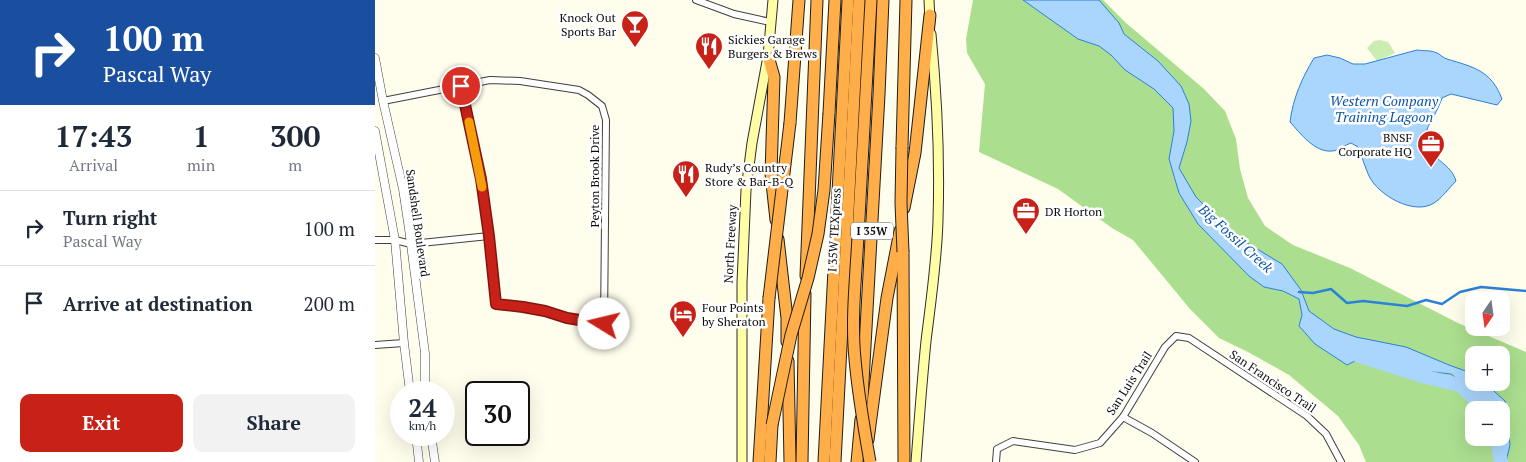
<!DOCTYPE html>
<meta charset="utf-8">
<style>
:root{--surface:#fff;--page:#f2f2f3;--text:#1f2937;--muted:#747a83;--line:#e0e1e3;--accent:#c82118}
body{margin:0;font-family:"PT Serif",serif;background:var(--page);color:var(--text);height:100vh;display:flex;flex-direction:column;font-size:19px;white-space:nowrap}
*{box-sizing:border-box;margin:0}
p{font-size:16px;color:var(--muted)}
.icon{flex:none;width:28px;height:28px;fill:none;stroke:currentColor;stroke-width:2;stroke-linecap:round;stroke-linejoin:round}
.map{position:relative;flex:1;overflow:hidden}
.side{display:flex;flex-direction:column;background:var(--surface);width:375px}
.side>*{flex:none}
.top-card{background:#1a4fa0;color:#fff;overflow:hidden}
.needle{width:32px;rotate:193deg}
.controls{position:absolute;left:1090px;top:291px;display:grid;gap:10px}
.controls a{display:grid;place-items:center;width:45px;height:45px;border-radius:10px;background:var(--surface);box-shadow:0 5px 20px #0002;font-size:25px}
.speed{position:absolute;left:15px;top:381px;display:flex;gap:10px;font-size:25px;font-weight:700;text-align:center}
.speed>*{display:grid;place-content:center;width:65px;height:65px;border-radius:50%;background:var(--surface);box-shadow:0 5px 20px #0002;line-height:1}
.speed small{font-size:12px;font-weight:400}
.speed .limit{border:2px solid #111;border-radius:8px;background:#fff;color:#111}
.pin{position:absolute;display:grid;place-items:center;width:42px;height:42px;color:#fff;margin:-21px;border:2px solid #fff;border-radius:50%;box-shadow:0 1px 5px #0007}
.me{position:absolute;width:55px;margin:-28px;rotate:279deg;stroke-linejoin:round;filter:drop-shadow(0 0 4px #0008)}
.turn{display:flex;align-items:center;gap:18px;height:105px;padding:0 20px;font-size:22px}
.turn .icon{width:65px;height:65px;stroke-width:2.5}
.turn b{display:block;font-size:35px;line-height:42px}
.eta{display:flex;justify-content:space-evenly;align-items:center;height:85px;text-align:center}
.eta b{font-size:30px;font-weight:700;line-height:35px}
.button{display:flex;gap:10px;margin-top:auto;padding:10px 20px}
.button a{flex:1;height:58px;border-radius:10px;background:var(--accent);color:#fff;font-size:20px;font-weight:700;line-height:58px;text-align:center}
.button a+a{background:var(--page);color:var(--text)}
ul{padding:0;list-style:none}
li{display:flex;align-items:center;gap:15px;height:75px;padding:0 20px;border-top:1px solid var(--line)}
li div{flex:1}
li b{display:block;font-size:19px}
li em{font-style:normal}
main{display:flex;flex:1;min-height:0}
.map>svg:first-child{display:block}
.green{fill:#caedb1}
.forest{fill:#abdf8f;fill-rule:evenodd}
.water{fill:#aad5fc;stroke:#2a82d9}
.lines{fill:none;stroke-linecap:round;stroke-linejoin:round}
.stream{stroke:#2a82d9;stroke-width:2.5}
.river{stroke:#aad5fc;stroke-width:14}
.minor-casing{stroke:#3f3f3f;stroke-width:8}
.tertiary-casing{stroke:#3f3f3f;stroke-width:9}
.secondary-casing{stroke:#2e2e2e;stroke-width:11}
.motorway-casing{stroke:#1d1d1d;stroke-width:13}
.minor{stroke:#fff;stroke-width:6}
.tertiary{stroke:#fff;stroke-width:8}
.secondary{stroke:#fffea6;stroke-width:9}
.motorway{stroke:#ffae49;stroke-width:11}
.motorway-bridge-casing{stroke:#1d1d1d;stroke-width:13;stroke-linecap:butt}
.motorway-bridge{stroke:#ffae49;stroke-width:11}
.route-casing{stroke:#821510;stroke-width:12}
.route{stroke:#c82118;stroke-width:9}
.slow{stroke:#f59e0b;stroke-width:9}
.labels{text-anchor:middle;dominant-baseline:central;stroke-width:5;stroke-linejoin:round;paint-order:stroke}
.shield{fill:#fff;stroke:#555;stroke-width:1}
.shield-label{font-size:11px;font-weight:bold;fill:#0c0c0c}
.poi-label{font-size:12px;fill:#0c0c0c;stroke:#fff;text-anchor:start}
.street-label{font-size:12px;fill:#0c0c0c;stroke:#fff}
.water-label{font-size:14px;font-style:italic;fill:#0b54a8;stroke:#fff}
</style>
<main>
<section class="side">
<div class="top-card">
<div class="turn"><svg class="icon" aria-label="right" viewBox="0 0 24 24"><path d="M7 20v-9h11M14 6l5 5-5 5"/></svg><div><b>100 m</b>Pascal Way</div></div>
</div>
<div class="eta">
<div><b>17:43</b><p>Arrival</p></div>
<div><b>1</b><p>min</p></div>
<div><b>300</b><p>m</p></div>
</div>
<ul>
<li><svg class="icon" aria-label="right" viewBox="0 0 24 24"><path d="M7 20v-9h11M14 6l5 5-5 5"/></svg><div><b>Turn right</b><p>Pascal Way</p></div><em>100 m</em></li>
<li><svg class="icon" aria-label="arrive" viewBox="0 0 24 24"><path d="M6 21V4h12l-3 4 3 4H6"/></svg><div><b>Arrive at destination</b></div><em>200 m</em></li>
</ul>
<div class="button"><a>Exit</a><a>Share</a></div>
</section>
<div class="map">
<svg width="1151" height="462" viewBox="0 0 1151 462">
<rect width="100%" height="100%" fill="#fffdeb"/>
<path class="green" d="M 1005,40 L 1013,42 L 1020,53 L 1002,61 L 992,48 L 999,41 Z"/>
<path class="forest" d="M 598,0 L 728,0 L 751,23 L 829,89 L 850,111 L 861,139 L 865,169 L 873,198 L 890,226 L 918,245 L 975,268 L 1083,323 L 1151,352 L 1151,462 L 991,462 L 984,445 L 963,416 L 914,375 L 873,352 L 844,338 L 815,309 L 758,240 L 737,228 L 683,189 L 604,152 L 610,84 L 592,53 L 591,39 ZM 1099,355 L 1126,355 L 1126,382 L 1099,382 ZM 1099,410 L 1126,410 L 1126,438 L 1099,438 Z"/>
<g class="water">
<path d="M 648,0 L 724,0 L 744,23 L 749,34 L 783,61 L 806,86 L 814,104 L 816,121 L 812,142 L 804,168 L 821,197 L 859,235 L 907,264 L 926,290 L 934,311 L 959,329 L 981,337 L 1031,347 L 1074,365 L 1096,373 L 1099,375 L 1099,382 L 1110,383 L 1130,401 L 1135,445 L 1131,462 L 1123,462 L 1127,441 L 1126,410 L 1116,410 L 1100,393 L 1076,374 L 1032,369 L 1021,363 L 984,359 L 972,365 L 940,344 L 924,326 L 927,315 L 924,299 L 908,291 L 889,287 L 874,276 L 823,224 L 804,193 L 794,159 L 799,131 L 798,108 L 779,89 L 750,70 L 736,55 L 724,46 L 703,39 Z"/>
<path d="M 1042,50 C 1048,51 1056,50 1062,53 C 1065,54 1068,58 1072,59 C 1098,67 1116,70 1127,99 L 1122,105 L 1076,94 L 1067,98 C 1065,104 1062,110 1059,116 C 1057,121 1053,125 1052,130 C 1045,158 1075,159 1081,181 C 1074,188 1067,198 1059,203 C 1039,216 1003,195 994,176 C 990,167 987,157 983,147 L 976,143 C 970,145 963,151 957,151 C 940,153 925,133 915,122 C 918,98 927,78 939,58 L 952,55 L 965,58 L 978,64 L 990,64 Z"/>
</g>
<g class="lines">
<path class="stream" d="M 924,292 L 938,293 L 956,289 L 972,303 L 988,301 L 1032,306 L 1051,300 L 1067,304 L 1085,292 L 1106,287 L 1151,291"/>
<g class="river">
<path d="M 982,355 L 1047,376 L 1085,385 L 1112,410"/>
<path d="M 1122,438 L 1126,462"/>
</g>
<g class="minor-casing">
<g id="minor">
<path d="M 321,0 L 359,14 L 395,22"/>
<path d="M 8,101 L 115,80 L 145,81 L 204,90 L 213,95 L 227,106 L 231,120 L 229,324 L 192,318 L 169,311 L 148,307 L 121,304 L 106,179 L 86,86"/>
<path d="M 0,240 L 20,240 L 36,244 L 114,236"/>
<path d="M 0,345 L 29,343"/>
<path d="M 748,417 L 777,433 L 820,462"/>
<path d="M 621,462 L 622,449 L 638,441 L 700,450 L 725,443 L 748,417 L 790,347 L 801,336 L 814,338 L 932,416 L 951,434 L 966,462"/>
</g>
</g>
<g class="tertiary-casing">
<g id="tertiary">
<path d="M 0,58 L 8,101 L 28,189 L 34,229 L 50,353 L 50,392"/>
<path d="M 0,131 L 20,240 L 29,343 L 35,392"/>
<path d="M 41,435 L 44,462"/>
<path d="M 56,435 L 60,462"/>
</g>
</g>
<g class="secondary-casing">
<g id="secondary">
<path d="M 554,0 L 555,21"/>
<path d="M 367,462 L 367,283 L 371,190 L 377,143 L 393,56 L 398,0"/>
<path d="M 541,462 C 544,422 547,381 551,341 C 556,300 562,260 563,220 C 565,157 562,96 556,34"/>
</g>
</g>
<g class="motorway-casing">
<g id="motorway">
<path d="M 393,56 L 399,77 L 396,174 L 401,220"/>
<path d="M 454,113 L 460,0"/>
<path d="M 415,123 L 424,0"/>
<path d="M 527,147 L 531,0"/>
<path d="M 529,208 L 540,153 L 555,15"/>
<path d="M 483,236 L 496,0"/>
<path d="M 403,239 L 412,318 L 412,342"/>
<path d="M 528,252 L 529,462"/>
<path d="M 431,276 L 442,0"/>
<path d="M 413,361 L 415,462"/>
<path d="M 487,400 L 504,95 L 508,0"/>
<path d="M 493,440 L 512,298 L 525,231"/>
<path d="M 384,462 L 394,298"/>
<path d="M 395,462 L 397,425"/>
<path d="M 427,462 L 430,294"/>
<path d="M 449,462 L 473,0"/>
<path d="M 460,462 L 484,0"/>
<path d="M 482,462 L 486,419"/>
</g>
</g>
<use href="#minor" class="minor"/>
<use href="#tertiary" class="tertiary"/>
<use href="#secondary" class="secondary"/>
<use href="#motorway" class="motorway"/>
<g class="motorway-bridge-casing">
<g id="motorway-bridge">
<path d="M 527,147 L 526,203 L 528,252"/>
<path d="M 483,236 C 481,277 476,319 480,359 C 483,394 489,428 495,462"/>
<path d="M 394,298 L 415,123"/>
<path d="M 397,425 L 416,335 L 433,278 L 443,234 L 449,190 L 454,113"/>
</g>
</g>
<use href="#motorway-bridge" class="motorway-bridge"/>
</g>
<g class="lines">
<g class="route-casing">
<path id="route" d="M 86,86 L 106,179 L 114,236 L 121,304 L 148,307 L 170,311 L 192,318 L 229,324"/>
</g>
<use href="#route" class="route"/>
<path class="slow" d="M 94,122 L 107,187"/>
</g>
<defs>
<g id="bar-pin" transform="scale(1.4375)"><path d="M0 17L-7.5 6A9.5 9.5 0 1 1 7.5 6Z" fill="#c82118" stroke="#fff"/><path d="M-6-5H6L.8 .8V4.5H3.5V6h-7V4.5H-.8V.8Z" fill="#fff"/></g>
<g id="restaurant-pin" transform="scale(1.4375)"><path d="M0 17L-7.5 6A9.5 9.5 0 1 1 7.5 6Z" fill="#c82118" stroke="#fff"/><path d="M-5-6h1v4h1v-4h1v4h1v-4h1v5L-1.5 .5V6h-2V.5L-5-1ZM5-6V6H3V1.5H1.5Q1.5-4 5-6Z" fill="#fff"/></g>
<g id="office-pin" transform="scale(1.4375)"><path d="M0 17L-7.5 6A9.5 9.5 0 1 1 7.5 6Z" fill="#c82118" stroke="#fff"/><path d="M-6-3h4V-5.5h4V-3h4V5H-6ZM-1-4.5V-3h2v-1.5ZM-6 0V1H6V0Z" fill="#fff"/></g>
<g id="hotel-pin" transform="scale(1.4375)"><path d="M0 17L-7.5 6A9.5 9.5 0 1 1 7.5 6Z" fill="#c82118" stroke="#fff"/><path d="M-6-4.5h1.5V1H6V5H4.5V3h-9V5H-6ZM-4 0a1.8 1.8 0 1 1 3.6 0ZM.5 0V-2.5h3Q6-2.5 6 0Z" fill="#fff"/></g>
</defs>
<g fill-rule="evenodd">
<use href="#bar-pin" x="260" y="24"/>
<use href="#restaurant-pin" x="334" y="46"/>
<use href="#office-pin" x="1056" y="144"/>
<use href="#restaurant-pin" x="311" y="174"/>
<use href="#office-pin" x="651" y="211"/>
<use href="#hotel-pin" x="308" y="314"/>
</g>
<g class="labels">
<rect class="shield" x="476" y="222.5" width="42" height="17" rx="4"/>
<g class="shield-label">
<text x="497" y="231">I 35W</text>
</g>
<g class="poi-label">
<text x="241" y="17" text-anchor="end">Knock Out<tspan x="241" dy="14">Sports Bar</tspan></text>
<text x="353" y="39">Sickies Garage<tspan x="353" dy="14">Burgers &amp; Brews</tspan></text>
<text x="1037" y="137" text-anchor="end">BNSF<tspan x="1037" dy="14">Corporate HQ</tspan></text>
<text x="330" y="167">Rudy’s Country<tspan x="330" dy="14">Store &amp; Bar-B-Q</tspan></text>
<text x="670" y="211">DR Horton</text>
<text x="327" y="307">Four Points<tspan x="327" dy="14">by Sheraton</tspan></text>
</g>
<g class="street-label">
<text transform="translate(219 176) rotate(-90)">Peyton Brook Drive</text>
<text transform="translate(43 223) rotate(82)">Sandshell Boulevard</text>
<text transform="translate(459 230) rotate(-87)">I 35W TEXpress</text>
<text transform="translate(355 244) rotate(-87)">North Freeway</text>
<text transform="translate(898 381) rotate(34)">San Francisco Trail</text>
<text transform="translate(754 383) rotate(-57)">San Luis Trail</text>
</g>
<g class="water-label">
<text x="1009" y="100">Western Company<tspan x="1009" dy="16">Training Lagoon</tspan></text>
<text transform="translate(861 238) rotate(42)">Big Fossil Creek</text>
</g>
</g>
</svg>
<div class="controls">
<a><svg class="needle" viewBox="-14 -14 28 28"><path d="M0-13l5 13h-10z" fill="#e53935"/><path d="M0 13l5-13h-10z" fill="#747a83"/></svg></a>
<a>+</a>
<a>−</a>
</div>
<div class="speed"><div>24<small>km/h</small></div><div class="limit">30</div></div>
<div class="pin" style="left:86px;top:86px;background:#d93025"><svg class="icon" aria-label="arrive" viewBox="0 0 24 24"><path d="M6 21V4h12l-3 4 3 4H6"/></svg></div>
<svg class="me" style="left:229px;top:324px" viewBox="-20 -20 40 40"><circle r="19" fill="#fff"/><path d="M0-13L10 11 0 6-10 11z" fill="#c82118"/></svg>
</div>
</main>
